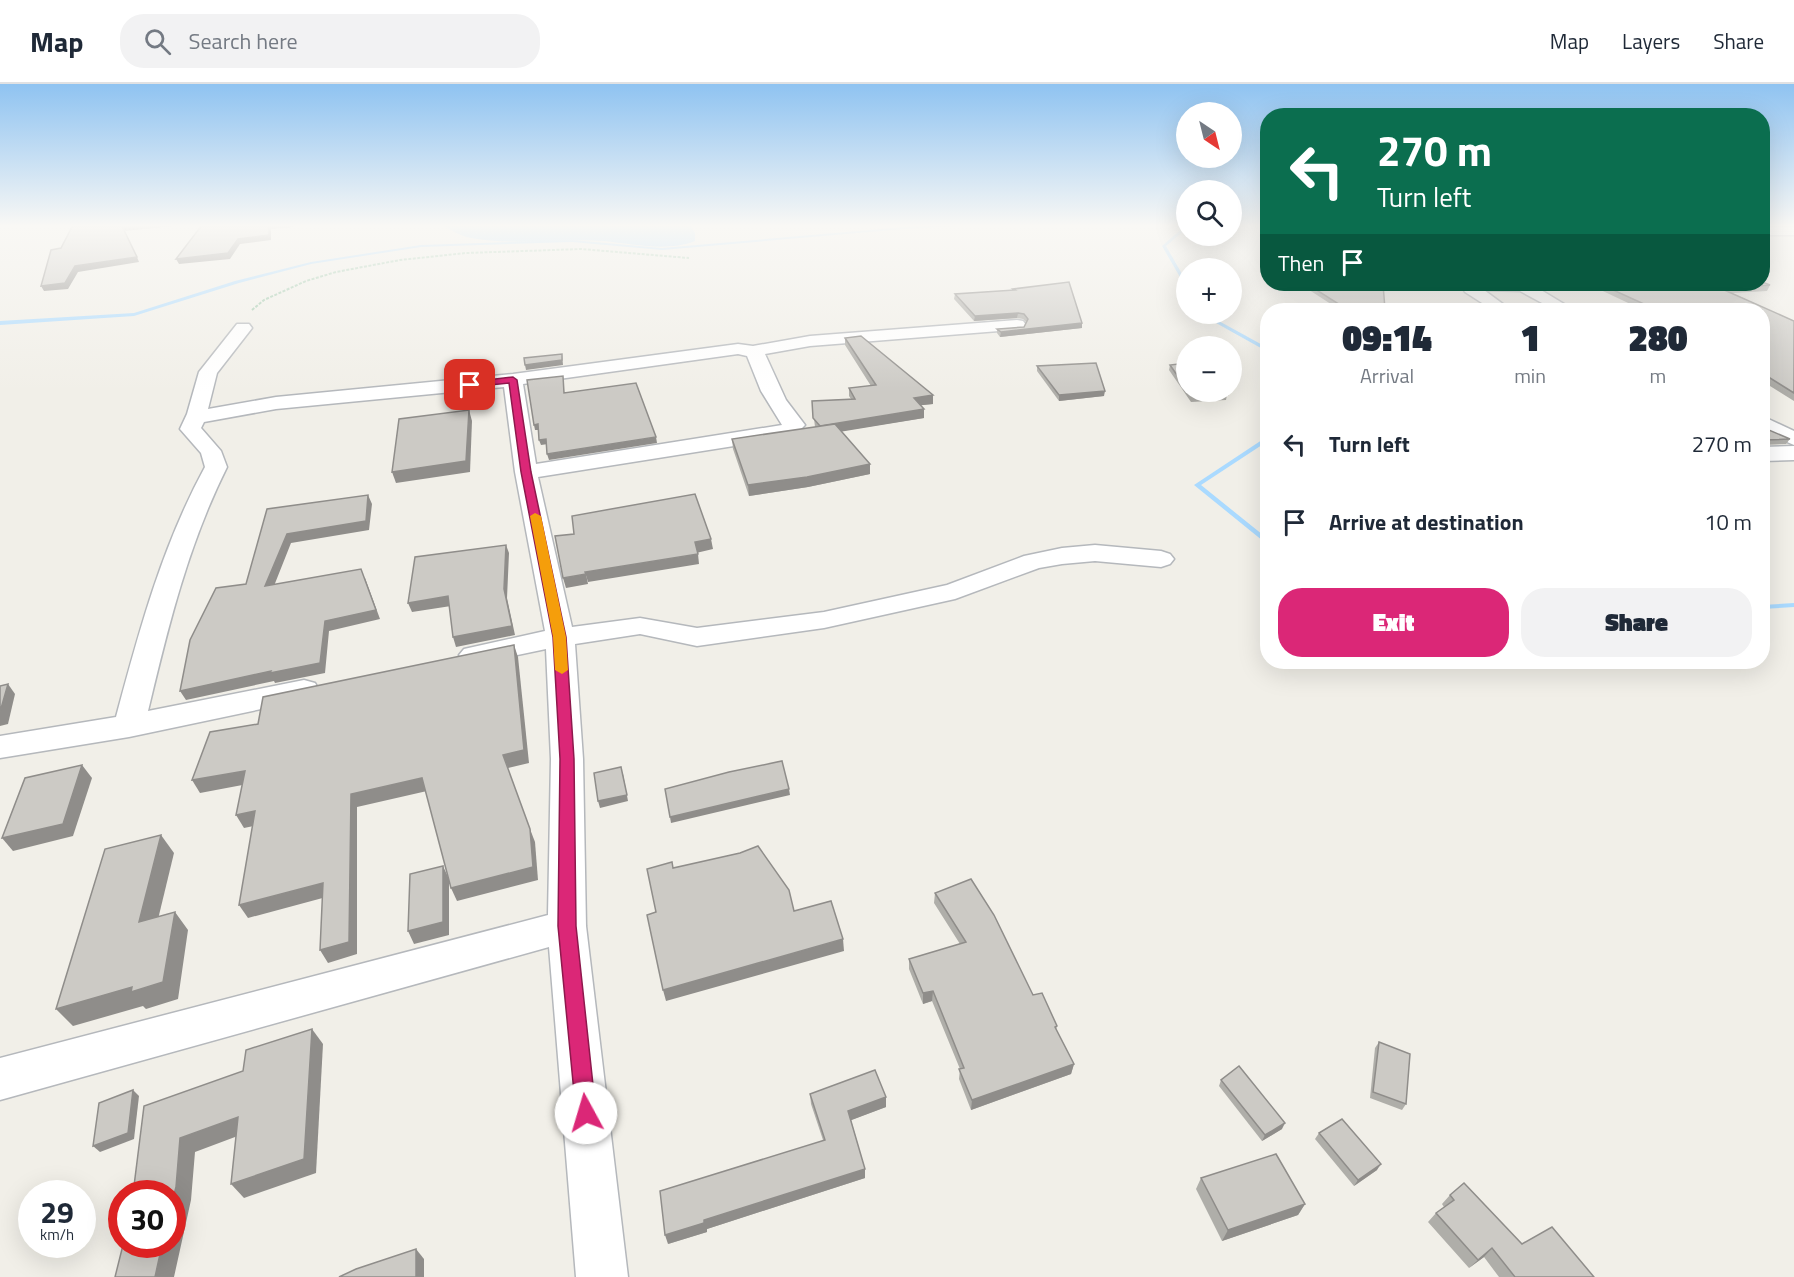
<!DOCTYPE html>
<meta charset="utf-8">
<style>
:root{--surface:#fff;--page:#f2f2f3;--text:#1f2937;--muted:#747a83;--line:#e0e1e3;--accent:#db2777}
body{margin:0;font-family:"Titillium Web",sans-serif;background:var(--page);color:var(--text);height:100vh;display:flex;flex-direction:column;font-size:22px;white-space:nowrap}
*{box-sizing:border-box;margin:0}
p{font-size:20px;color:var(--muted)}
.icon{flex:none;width:33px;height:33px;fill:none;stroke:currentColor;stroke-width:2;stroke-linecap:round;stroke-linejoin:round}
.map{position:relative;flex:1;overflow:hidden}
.side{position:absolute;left:1260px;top:219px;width:510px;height:366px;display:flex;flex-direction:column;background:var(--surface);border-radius:24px;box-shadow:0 6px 24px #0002}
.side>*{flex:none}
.guide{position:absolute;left:1260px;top:24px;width:510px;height:183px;border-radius:24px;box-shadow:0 6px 24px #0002;background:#0b6e4f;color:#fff;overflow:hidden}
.needle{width:39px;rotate:145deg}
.tools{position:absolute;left:1176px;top:18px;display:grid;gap:12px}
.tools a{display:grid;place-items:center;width:66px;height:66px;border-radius:50%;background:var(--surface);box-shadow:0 6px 24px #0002;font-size:30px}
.speed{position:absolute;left:18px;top:1096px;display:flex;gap:12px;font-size:30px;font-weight:700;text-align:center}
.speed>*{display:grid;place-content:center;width:78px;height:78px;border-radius:50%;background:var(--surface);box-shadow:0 6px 24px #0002;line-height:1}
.speed small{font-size:15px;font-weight:400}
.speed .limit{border:9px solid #d22;background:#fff;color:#111}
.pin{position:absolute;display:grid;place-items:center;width:51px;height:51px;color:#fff;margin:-26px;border-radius:12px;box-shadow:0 3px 9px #0006}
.me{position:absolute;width:66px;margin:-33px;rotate:354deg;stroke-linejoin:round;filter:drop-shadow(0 0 4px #0008)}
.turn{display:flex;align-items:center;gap:21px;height:126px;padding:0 18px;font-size:27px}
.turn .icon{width:78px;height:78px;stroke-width:2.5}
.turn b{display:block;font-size:42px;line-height:51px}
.then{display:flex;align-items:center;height:57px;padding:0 18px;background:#0003;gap:12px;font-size:22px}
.eta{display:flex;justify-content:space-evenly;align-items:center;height:102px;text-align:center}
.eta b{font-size:36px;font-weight:800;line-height:42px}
.button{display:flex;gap:12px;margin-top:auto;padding:12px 18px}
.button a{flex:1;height:69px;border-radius:24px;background:var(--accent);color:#fff;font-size:24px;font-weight:800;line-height:69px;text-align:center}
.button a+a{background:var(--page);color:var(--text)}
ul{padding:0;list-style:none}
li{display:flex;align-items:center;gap:18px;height:78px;padding:0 18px}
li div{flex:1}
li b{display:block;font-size:22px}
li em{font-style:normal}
header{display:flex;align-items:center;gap:36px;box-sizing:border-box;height:84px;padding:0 30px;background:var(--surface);border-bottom:2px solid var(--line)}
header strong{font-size:28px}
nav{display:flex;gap:33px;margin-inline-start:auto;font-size:21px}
.search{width:420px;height:54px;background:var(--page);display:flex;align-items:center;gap:15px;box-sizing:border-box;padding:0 21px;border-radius:24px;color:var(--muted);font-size:22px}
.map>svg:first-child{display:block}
.water{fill:#aadaff}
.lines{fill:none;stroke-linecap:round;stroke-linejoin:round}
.stream{fill:#aadaff;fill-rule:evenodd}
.street-casing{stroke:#b5b8bc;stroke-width:3}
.path{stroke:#9cc7a9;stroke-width:2;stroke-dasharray:3 1.5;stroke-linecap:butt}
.street{fill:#fff;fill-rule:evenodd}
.wall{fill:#afaea9}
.shaded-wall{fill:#8f8d8a}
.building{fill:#cccac5;stroke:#8f8d8a;stroke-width:1.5}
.route{fill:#db2777;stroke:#8e194d;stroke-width:1.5}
.slow{fill:#f59e0b}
</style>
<header>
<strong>Map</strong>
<div class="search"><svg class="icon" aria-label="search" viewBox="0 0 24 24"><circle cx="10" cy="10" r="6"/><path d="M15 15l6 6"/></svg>Search here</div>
<nav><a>Map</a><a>Layers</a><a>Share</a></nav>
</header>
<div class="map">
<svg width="1794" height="1193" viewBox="0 0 1794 1193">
<rect width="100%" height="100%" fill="#f1efe8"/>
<path class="water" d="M 442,141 L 690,141 L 695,149 L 695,157 C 667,168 633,160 604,157 C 560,154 514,162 471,154 C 460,152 451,146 442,141 Z"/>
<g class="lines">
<g class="stream">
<path d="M 953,141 L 979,141 L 904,145 L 662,166 L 572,158 L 421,163 L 311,180 L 239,199 L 134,232 L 0,241 L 0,237 L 134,229 L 235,197 L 311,178 L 421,161 L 572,156 L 662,164 L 904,143 Z"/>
<path d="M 1185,142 L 1186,142 L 1186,145 L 1166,162 L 1186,197 L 1186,201 L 1184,200 L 1162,162 Z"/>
<path d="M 1200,230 L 1206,230 L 1268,264 L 1268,268 Z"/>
<path d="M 1268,352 L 1268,357 L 1201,401 L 1268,455 L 1268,461 L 1194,401 Z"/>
<path d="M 1794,519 L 1794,523 L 1762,525 L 1762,521 Z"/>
</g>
<g class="street-casing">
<g id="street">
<rect x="1762" y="143" width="32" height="8"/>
<path d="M 1473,200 L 1531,200 L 1574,226 L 1555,226 L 1520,207 L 1484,206 L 1511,226 L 1493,226 L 1465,208 L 1463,205 L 1465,202 Z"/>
<path d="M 1017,236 L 1023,237 L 1026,241 L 1023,245 L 810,262 L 765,270 L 786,316 L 805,341 L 796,350 L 772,356 L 538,393 L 572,543 L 640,534 L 697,544 L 824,528 L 947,501 L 1024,472 L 1062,464 L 1095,461 L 1161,467 L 1170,470 L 1174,475 L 1170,480 L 1161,483 L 1095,477 L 1062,480 L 1039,484 L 955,515 L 824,544 L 697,562 L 640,550 L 575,560 L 583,675 L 586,842 L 628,1193 L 576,1193 L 549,863 L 0,1016 L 0,974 L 548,831 L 551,675 L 546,565 L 474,580 L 464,577 L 459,571 L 464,565 L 545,547 L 515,388 L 504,303 L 276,325 L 204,338 L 201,344 L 221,367 L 227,383 C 188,461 168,543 148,627 L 304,596 L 315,599 L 319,606 L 315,613 L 304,616 L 129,653 L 0,674 L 0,652 L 116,633 C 139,547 162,462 205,383 L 201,369 L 180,345 L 187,330 L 199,288 L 237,240 L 249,240 L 252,244 L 217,289 L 208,325 L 276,313 L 513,290 L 738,260 L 753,262 L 810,252 ZM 738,270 L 747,272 L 761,307 L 782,341 L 536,380 L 523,300 Z"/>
<path d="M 1762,332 L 1794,347 L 1794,361 L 1762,347 Z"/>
<path d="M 1794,362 L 1794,376 L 1762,377 L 1762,363 Z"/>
</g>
</g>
<path class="path" d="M 252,226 L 264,216 L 306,197 L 336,188 L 400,176 L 466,169 L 581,165 L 689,174"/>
<use href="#street" class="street"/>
</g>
<g class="wall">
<path d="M 1300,200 L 1383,200 L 1385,225 L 1384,226 L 1340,226 Z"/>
<path d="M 1447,200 L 1466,200 L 1453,203 Z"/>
<path d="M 1588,200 L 1762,200 L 1770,201 L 1767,207 L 1732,209 L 1794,237 L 1794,317 L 1762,297 L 1762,226 L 1643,226 Z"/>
<path d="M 1013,205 L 1082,244 L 1000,253 L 997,249 L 997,245 L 1024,243 L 1026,238 L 1023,235 L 1017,234 L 974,237 L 954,215 L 955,210 L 1013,206 Z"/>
<path d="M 845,254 L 933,320 L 921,321 L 924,334 L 841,347 L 870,380 L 870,390 L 808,403 L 749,412 L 733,365 L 732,355 L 815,343 L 812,317 L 851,315 L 849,312 L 849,304 L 871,302 L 845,261 Z"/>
<path d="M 1186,279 L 1186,308 L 1224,308 L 1227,311 L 1226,316 L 1191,318 L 1169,286 L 1170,281 Z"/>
<path d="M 1037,282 L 1104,312 L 1059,317 L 1037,287 Z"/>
<path d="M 1764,344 L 1790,355 L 1786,360 L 1763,361 Z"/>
<path d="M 935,809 L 1033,911 L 1057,942 L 1056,946 L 1074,980 L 1071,990 L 971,1026 L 959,995 L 960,985 L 932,917 L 923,920 L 909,885 L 909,875 L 960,860 L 934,819 Z"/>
<path d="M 1379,958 L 1406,1020 L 1402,1026 L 1370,1014 L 1375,964 Z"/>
<path d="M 1221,996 L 1282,1045 L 1262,1057 L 1219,1002 Z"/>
<path d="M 810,1010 L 886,1013 L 886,1023 L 851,1036 L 865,1085 L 865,1094 L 707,1145 L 707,1148 L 668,1160 L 823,1056 L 811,1020 Z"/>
<path d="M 1319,1049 L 1377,1086 L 1354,1102 L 1315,1055 Z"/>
<path d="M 1201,1094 L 1305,1120 L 1298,1131 L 1222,1157 L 1196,1105 Z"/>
<path d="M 1450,1111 L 1522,1160 L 1594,1193 L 1499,1193 L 1484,1173 L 1469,1184 L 1428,1138 L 1436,1129 L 1444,1123 L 1442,1120 Z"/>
</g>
<g class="shaded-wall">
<path d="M 135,141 L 184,141 L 124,147 L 122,142 Z"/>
<path d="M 269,141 L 293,141 L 294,143 L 271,145 L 271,156 L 240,160 L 230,175 L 179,180 L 176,175 L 238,155 Z"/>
<path d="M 137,173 L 139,178 L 78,188 L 68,205 L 44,207 L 41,202 L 75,182 Z"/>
<path d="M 1454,200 L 1466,200 L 1453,203 Z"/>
<path d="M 1018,229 L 1017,234 L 974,237 L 975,232 Z"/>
<path d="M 1082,239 L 1082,244 L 1000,253 L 1001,248 Z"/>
<path d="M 562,270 L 563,281 L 526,286 L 525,281 Z"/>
<path d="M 1105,307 L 1104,312 L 1059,317 L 1059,311 Z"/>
<path d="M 933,311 L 933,320 L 914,322 L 914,314 Z"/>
<path d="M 924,325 L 924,334 L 821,351 L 820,342 Z"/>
<path d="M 469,326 L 472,337 L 470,388 L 396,399 L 392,388 Z"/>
<path d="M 538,340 L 540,346 L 535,346 L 534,341 Z"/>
<path d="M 656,353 L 657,359 L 549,376 L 547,370 Z"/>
<path d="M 546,355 L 548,360 L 541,361 L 539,356 Z"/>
<path d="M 870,380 L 870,390 L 808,403 L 749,412 L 748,401 Z"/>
<path d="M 368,411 L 372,420 L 369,446 L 291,459 L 270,512 L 265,502 L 287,450 Z"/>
<path d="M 711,455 L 713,465 L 696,469 L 695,458 Z"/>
<path d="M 506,461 L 509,469 L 507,514 L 515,551 L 456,563 L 453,553 L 504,505 Z"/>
<path d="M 698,470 L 699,480 L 588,498 L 585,488 Z"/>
<path d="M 586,490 L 588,500 L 566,504 L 563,494 Z"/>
<path d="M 365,494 L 380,535 L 329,547 L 325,589 L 275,599 L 274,597 L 186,616 L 180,607 L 325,537 Z"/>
<path d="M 448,512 L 451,522 L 412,528 L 408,519 Z"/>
<path d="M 514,561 L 518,573 L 529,679 L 508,684 L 503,671 Z"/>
<path d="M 8,600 L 15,610 L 8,640 L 0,642 L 0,628 Z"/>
<path d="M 82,681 L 92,694 L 73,752 L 13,767 L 2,754 Z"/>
<path d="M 245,687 L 253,699 L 200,709 L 192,696 Z"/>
<path d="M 623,690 L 628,717 L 600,724 L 598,717 Z"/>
<path d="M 422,694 L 427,707 L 357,723 L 357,870 L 328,879 L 320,866 L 351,710 Z"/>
<path d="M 789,705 L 790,711 L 671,739 L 670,733 Z"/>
<path d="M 255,727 L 263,740 L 244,744 L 236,731 Z"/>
<path d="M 530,745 L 535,758 L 538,796 L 457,817 L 451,804 Z"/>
<path d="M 161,751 L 174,769 L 153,856 L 139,838 Z"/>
<path d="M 443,782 L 449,795 L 449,851 L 414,860 L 408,847 Z"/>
<path d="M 323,799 L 330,812 L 248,834 L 239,821 Z"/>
<path d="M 175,828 L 188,846 L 178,915 L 146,925 L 143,922 L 73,942 L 56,925 Z"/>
<path d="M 843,855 L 844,867 L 666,917 L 663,906 Z"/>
<path d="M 933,907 L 932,917 L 923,920 L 923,909 Z"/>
<path d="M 312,945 L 323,960 L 316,1089 L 244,1114 L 231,1100 Z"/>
<path d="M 1074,980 L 1071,990 L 971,1026 L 972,1016 Z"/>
<path d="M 133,1006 L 139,1012 L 134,1055 L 100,1068 L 93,1062 Z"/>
<path d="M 886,1013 L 886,1023 L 849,1037 L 848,1027 Z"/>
<path d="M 238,1033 L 251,1047 L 195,1068 L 191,1116 L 174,1193 L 155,1193 L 162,1161 L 172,1161 L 172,1118 L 180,1054 Z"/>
<path d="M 1285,1039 L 1282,1045 L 1262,1057 L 1265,1051 Z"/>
<path d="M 1381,1080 L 1377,1086 L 1354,1102 L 1358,1096 Z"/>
<path d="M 865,1085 L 865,1094 L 707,1145 L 707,1148 L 668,1160 L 665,1151 L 704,1136 Z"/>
<path d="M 1305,1120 L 1298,1131 L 1222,1157 L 1228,1146 Z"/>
<path d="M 1492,1164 L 1484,1173 L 1469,1184 L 1478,1176 Z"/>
<path d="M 416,1165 L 424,1175 L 424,1193 L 416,1193 Z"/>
</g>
<g class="building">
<path d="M 73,141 L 135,141 L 122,142 L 137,173 L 75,182 L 65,199 L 41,202 L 51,166 L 61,164 Z"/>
<path d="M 202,141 L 269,141 L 269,151 L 238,155 L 228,169 L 176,175 Z"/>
<path d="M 1069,198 L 1082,239 L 1001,248 L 997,245 L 1024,243 L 1028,235 L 1024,230 L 1018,229 L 975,232 L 955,210 L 1015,206 L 1013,205 Z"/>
<path d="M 1762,198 L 1770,201 L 1722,205 L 1794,237 L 1794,309 L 1762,289 L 1762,226 L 1657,226 L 1600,200 L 1762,200 Z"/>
<path d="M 1307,200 L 1383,200 L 1385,225 L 1377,226 L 1378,226 L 1348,226 Z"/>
<path d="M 861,252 L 933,311 L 914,314 L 924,325 L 820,342 L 813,334 L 812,317 L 855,315 L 849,304 L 876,301 L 845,254 Z"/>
<path d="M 562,270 L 562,276 L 525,281 L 524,274 Z"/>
<path d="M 1096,279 L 1105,307 L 1059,311 L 1037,282 Z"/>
<path d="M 1186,279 L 1186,304 L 1170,281 Z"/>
<path d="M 563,292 L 564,309 L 636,299 L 656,353 L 547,370 L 546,355 L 539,356 L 538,340 L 534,341 L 527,296 Z"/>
<path d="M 1189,308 L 1224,308 L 1227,311 L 1192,312 Z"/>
<path d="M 469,326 L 466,377 L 392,388 L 399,335 Z"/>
<path d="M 1762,337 L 1764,344 L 1790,355 L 1764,356 L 1762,370 Z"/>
<path d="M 835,340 L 870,380 L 807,393 L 748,401 L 732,355 Z"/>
<path d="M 695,410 L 711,455 L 695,458 L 698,470 L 585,488 L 586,490 L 563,494 L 555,452 L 574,450 L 572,432 Z"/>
<path d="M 368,411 L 366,437 L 287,450 L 265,502 L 361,485 L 376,526 L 325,537 L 320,579 L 270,589 L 271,587 L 180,607 L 190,556 L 216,504 L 246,500 L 267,425 Z"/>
<path d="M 506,461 L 504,505 L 512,542 L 453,553 L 448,512 L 408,519 L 415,473 Z"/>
<path d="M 514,561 L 524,666 L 503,671 L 530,745 L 533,783 L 451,804 L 422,694 L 351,710 L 349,858 L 320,866 L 323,799 L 239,821 L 255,727 L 236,731 L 245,687 L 192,696 L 210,648 L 258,640 L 263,613 Z"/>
<path d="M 8,600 L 0,628 L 0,602 Z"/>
<path d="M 782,677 L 789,705 L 670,733 L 665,705 L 729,688 Z"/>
<path d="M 82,681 L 63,740 L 2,754 L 25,694 Z"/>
<path d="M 621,683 L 627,711 L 598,717 L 594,689 Z"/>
<path d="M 161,751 L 139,838 L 175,828 L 163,898 L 131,908 L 132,903 L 56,925 L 105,765 Z"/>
<path d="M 758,762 L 789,806 L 794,827 L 831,817 L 843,855 L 663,906 L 647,831 L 656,828 L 647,785 L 672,778 L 673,784 L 740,769 Z"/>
<path d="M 443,782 L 443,838 L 408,847 L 410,790 Z"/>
<path d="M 971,795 L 994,831 L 1033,911 L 1042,909 L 1057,942 L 1055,943 L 1074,980 L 972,1016 L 959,985 L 964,984 L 933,907 L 923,909 L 909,875 L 966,858 L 935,809 Z"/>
<path d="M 312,945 L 304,1075 L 231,1100 L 238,1033 L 180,1054 L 176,1103 L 172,1118 L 172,1110 L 133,1110 L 144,1022 L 243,987 L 246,966 Z"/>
<path d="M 1379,958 L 1410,970 L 1406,1020 L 1373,1008 Z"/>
<path d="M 1239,982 L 1285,1039 L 1265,1051 L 1221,996 Z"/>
<path d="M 875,986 L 886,1013 L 848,1027 L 865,1085 L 704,1136 L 704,1139 L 665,1151 L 660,1107 L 825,1056 L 810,1010 Z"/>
<path d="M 133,1006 L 128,1049 L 93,1062 L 99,1019 Z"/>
<path d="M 1342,1035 L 1381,1080 L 1358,1096 L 1319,1049 Z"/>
<path d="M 1276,1070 L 1305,1120 L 1228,1146 L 1201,1094 Z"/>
<path d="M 1464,1099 L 1522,1160 L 1552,1143 L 1594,1193 L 1515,1193 L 1492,1164 L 1478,1176 L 1436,1129 L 1454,1116 L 1450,1111 Z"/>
<path d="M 123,1161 L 162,1161 L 155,1193 L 115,1193 Z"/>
<path d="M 416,1165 L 416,1193 L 339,1193 L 356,1185 Z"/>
</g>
<linearGradient id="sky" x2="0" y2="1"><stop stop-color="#8fc3f1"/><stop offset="0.46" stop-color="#f9f8f5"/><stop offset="1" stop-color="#f9f8f5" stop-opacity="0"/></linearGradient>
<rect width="1794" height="308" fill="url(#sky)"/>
<path class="route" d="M 513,293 L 517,296 L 531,388 L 566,553 L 574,675 L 576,842 L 596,1029 L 593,1036 L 586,1039 L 579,1036 L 576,1029 L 558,842 L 560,675 L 553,553 L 521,388 L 509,299 L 470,303 L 465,301 L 470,298 Z"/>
<path class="slow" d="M 535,429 L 541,432 L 566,553 L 568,586 L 562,590 L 555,586 L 553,553 L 530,432 Z"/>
</svg>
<div class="tools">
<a><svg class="needle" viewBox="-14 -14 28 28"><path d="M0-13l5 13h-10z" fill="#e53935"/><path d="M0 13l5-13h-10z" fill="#747a83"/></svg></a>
<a><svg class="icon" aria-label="search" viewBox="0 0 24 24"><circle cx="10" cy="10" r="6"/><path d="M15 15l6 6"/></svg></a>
<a>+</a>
<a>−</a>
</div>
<div class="speed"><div>29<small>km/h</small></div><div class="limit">30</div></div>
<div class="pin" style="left:470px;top:301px;background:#d93025"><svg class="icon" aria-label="arrive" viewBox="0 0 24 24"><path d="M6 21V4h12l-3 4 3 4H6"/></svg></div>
<svg class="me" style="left:586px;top:1029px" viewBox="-20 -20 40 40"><circle r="19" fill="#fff"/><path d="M0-13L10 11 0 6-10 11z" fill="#db2777"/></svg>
<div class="guide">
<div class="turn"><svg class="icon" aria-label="left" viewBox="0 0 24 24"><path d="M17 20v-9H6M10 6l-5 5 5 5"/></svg><div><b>270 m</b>Turn left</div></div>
<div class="then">Then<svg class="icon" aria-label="arrive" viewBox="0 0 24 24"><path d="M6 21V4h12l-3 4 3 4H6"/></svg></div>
</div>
<section class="side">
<div class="eta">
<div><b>09:14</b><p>Arrival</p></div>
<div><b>1</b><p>min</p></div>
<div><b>280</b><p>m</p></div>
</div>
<ul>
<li><svg class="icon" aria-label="left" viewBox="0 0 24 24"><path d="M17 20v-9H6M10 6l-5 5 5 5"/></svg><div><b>Turn left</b></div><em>270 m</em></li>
<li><svg class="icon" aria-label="arrive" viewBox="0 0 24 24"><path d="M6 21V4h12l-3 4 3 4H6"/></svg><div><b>Arrive at destination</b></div><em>10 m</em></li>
</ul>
<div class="button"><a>Exit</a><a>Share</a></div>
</section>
</div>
